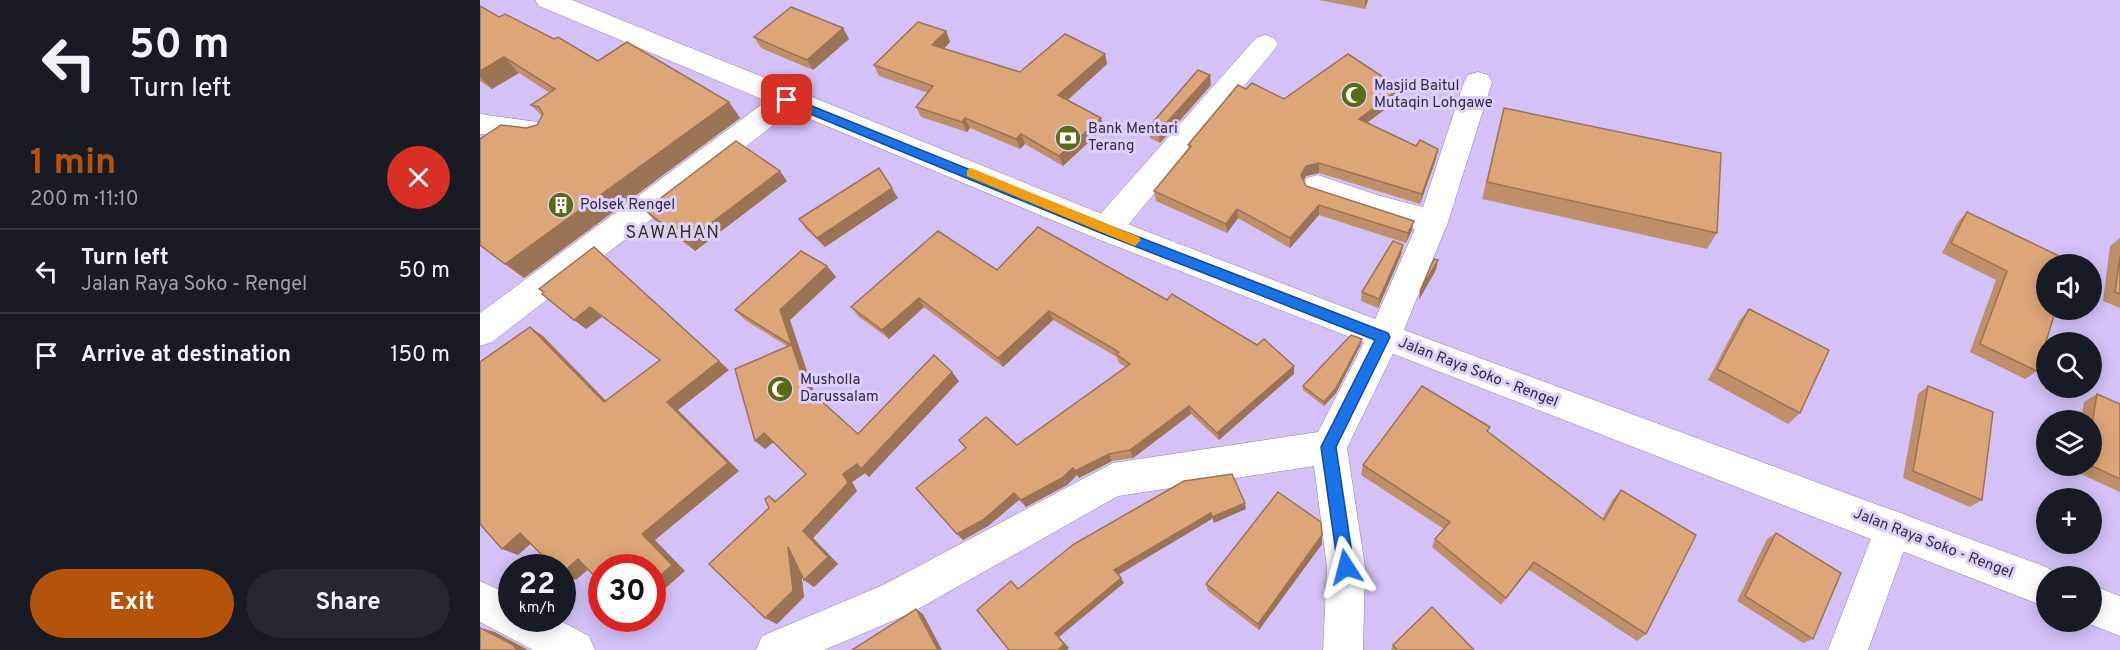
<!DOCTYPE html>
<meta charset="utf-8">
<style>
:root{--surface:#171b24;--page:#242831;--text:#f1f3f6;--muted:#9ea1a6;--line:#363941;--accent:#b45309}
body{margin:0;font-family:Overpass,sans-serif;background:var(--page);color:var(--text);height:100vh;display:flex;flex-direction:column;font-size:22px;white-space:nowrap}
*{box-sizing:border-box;margin:0}
p{font-size:20px;color:var(--muted)}
.icon{flex:none;width:33px;height:33px;fill:none;stroke:currentColor;stroke-width:2;stroke-linecap:round;stroke-linejoin:round}
.map{position:relative;flex:1;overflow:hidden}
.details{display:flex;flex-direction:column;background:var(--surface);width:480px}
.details>*{flex:none}
.hud{background:#171b24;color:var(--text);overflow:hidden}
.buttons{position:absolute;left:1556px;top:254px;display:grid;gap:12px}
.buttons a{display:grid;place-items:center;width:66px;height:66px;border-radius:50%;background:var(--surface);box-shadow:0 3px 15px #0003;font-size:30px}
.speed{position:absolute;left:18px;top:554px;display:flex;gap:12px;font-size:30px;font-weight:700;text-align:center}
.speed>*{display:grid;place-content:center;width:78px;height:78px;border-radius:50%;background:var(--surface);box-shadow:0 3px 15px #0003;line-height:1}
.speed small{font-size:15px;font-weight:400}
.speed .limit{border:9px solid #d22;background:#fff;color:#111}
.pin{position:absolute;display:grid;place-items:center;width:51px;height:51px;color:#fff;margin:-26px;border-radius:12px;box-shadow:0 3px 9px #0006}
.me{position:absolute;width:66px;margin:-33px;rotate:351deg;stroke-linejoin:round;filter:drop-shadow(0 0 4px #0008)}
.turn{display:flex;align-items:center;gap:21px;height:126px;padding:0 30px;font-size:27px}
.turn .icon{width:78px;height:78px;stroke-width:2.5}
.turn b{display:block;font-size:42px;line-height:51px}
.round{display:grid;place-items:center;flex:none;width:63px;height:63px;border-radius:32px;background:var(--page)}
.head{display:flex;align-items:center;justify-content:space-between;height:102px;padding:0 30px}
h1{font-size:36px;font-weight:700;line-height:45px;color:var(--accent)}
.cta{display:flex;gap:12px;margin-top:auto;padding:12px 30px}
.cta a{flex:1;height:69px;border-radius:36px;background:var(--accent);color:#fff;font-size:24px;font-weight:700;line-height:69px;text-align:center}
.cta a+a{background:var(--page);color:var(--text)}
ul{padding:0;list-style:none}
li{display:flex;align-items:center;gap:18px;height:84px;padding:0 30px;border-top:2px solid var(--line)}
li div{flex:1}
li b{display:block;font-size:22px}
li em{font-style:normal}
main{display:flex;flex:1;min-height:0}
.map>svg:first-child{display:block}
.lines{fill:none;stroke-linecap:round;stroke-linejoin:round}
.street-casing{stroke:#9382b5;stroke-width:1}
.primary-casing{stroke:#9382b5;stroke-width:1}
.street{fill:#fff;fill-rule:evenodd}
.primary{fill:#fff;fill-rule:evenodd}
.wall{fill:#be8f68}
.shaded-wall{fill:#9b7455}
.building{fill:#dda679;stroke:#9b7455;stroke-width:1.5}
.route{fill:#1a73e8;stroke:#114b97;stroke-width:1.5}
.slow{fill:#f59e0b}
.labels{text-anchor:middle;dominant-baseline:central;stroke-width:6;stroke-linejoin:round;paint-order:stroke}
.poi-label{font-size:15px;fill:#322b40;stroke:#ded0fc;text-anchor:start}
.street-label{font-size:15px;fill:#322b40;stroke:#ded0fc}
.quarter-label{font-size:18px;letter-spacing:1.5px;fill:#303811;stroke:#ded0fc}
</style>
<main>
<section class="details">
<div class="hud">
<div class="turn"><svg class="icon" aria-label="left" viewBox="0 0 24 24"><path d="M17 20v-9H6M10 6l-5 5 5 5"/></svg><div><b>50 m</b>Turn left</div></div>
</div>
<div class="head"><div><h1>1 min</h1><p>200 m · 11:10</p></div><a class="round" style="background:#d93025;color:#fff"><svg class="icon" aria-label="close" viewBox="0 0 24 24"><path d="M6 6l12 12M18 6L6 18"/></svg></a></div>
<ul>
<li><svg class="icon" aria-label="left" viewBox="0 0 24 24"><path d="M17 20v-9H6M10 6l-5 5 5 5"/></svg><div><b>Turn left</b><p>Jalan Raya Soko - Rengel</p></div><em>50 m</em></li>
<li><svg class="icon" aria-label="arrive" viewBox="0 0 24 24"><path d="M6 21V4h12l-3 4 3 4H6"/></svg><div><b>Arrive at destination</b></div><em>150 m</em></li>
</ul>
<div class="cta"><a>Exit</a><a>Share</a></div>
</section>
<div class="map">
<svg width="1640" height="650" viewBox="0 0 1640 650">
<rect width="100%" height="100%" fill="#d3c1f8"/>
<g class="lines">
<g class="street-casing">
<g id="street">
<path d="M 785,35 L 794,38 L 798,44 L 794,50 L 637,238 L 626,241 L 615,238 L 611,229 L 615,220 L 776,38 Z"/>
<path d="M 998,72 L 1008,75 L 1012,82 L 968,222 L 921,337 L 867,448 L 885,567 L 883,650 L 843,650 L 847,567 L 834,466 L 638,496 L 431,613 L 344,650 L 276,650 L 282,636 L 403,585 L 633,463 L 838,432 L 889,333 L 935,229 L 885,215 L 827,194 L 823,186 L 827,178 L 838,175 L 900,196 L 943,207 L 984,82 L 988,75 Z"/>
<path d="M 307,90 L 317,93 L 321,100 L 317,107 L 12,342 L 0,346 L 0,313 L 297,93 Z"/>
<path d="M 0,114 L 72,124 L 76,131 L 72,138 L 62,141 L 0,134 Z"/>
<path d="M 1413,510 L 1426,515 L 1432,528 L 1388,650 L 1348,650 L 1400,515 Z"/>
<path d="M 0,581 L 32,596 L 32,618 L 75,618 L 109,636 L 115,650 L 53,650 L 0,622 Z"/>
</g>
</g>
<g class="primary-casing">
<g id="primary">
<path d="M 55,0 L 92,0 L 637,220 L 916,327 L 1566,567 L 1581,576 L 1566,576 L 1566,607 L 615,238 L 59,6 Z"/>
<path d="M 1611,585 L 1640,596 L 1640,636 L 1602,621 L 1611,621 Z"/>
</g>
</g>
<use href="#street" class="street"/>
<use href="#primary" class="primary"/>
</g>
<g class="wall">
<path d="M 839,0 L 888,0 L 885,9 Z"/>
<path d="M 0,6 L 19,17 L 74,39 L 118,61 L 249,102 L 260,118 L 44,278 L 0,245 L 46,128 L 57,125 L 62,116 L 51,105 L 70,93 L 39,73 L 12,89 L 0,81 Z"/>
<path d="M 363,28 L 369,39 L 333,70 L 281,48 L 274,37 Z"/>
<path d="M 466,31 L 470,42 L 463,49 L 540,72 L 625,54 L 627,64 L 588,100 L 624,128 L 583,166 L 545,144 L 540,149 L 490,128 L 487,132 L 441,117 L 436,107 L 448,93 L 399,76 L 394,65 Z"/>
<path d="M 731,85 L 680,143 L 670,138 L 668,128 Z"/>
<path d="M 920,88 L 919,99 L 887,123 L 936,146 L 958,149 L 956,159 L 940,204 L 839,173 L 826,176 L 824,181 L 826,186 L 932,230 L 926,243 L 839,215 L 810,248 L 758,218 L 747,233 L 676,201 L 674,191 L 709,150 L 708,145 L 766,89 L 804,99 Z"/>
<path d="M 1024,108 L 1237,233 L 1227,249 L 1002,199 Z"/>
<path d="M 307,181 L 215,251 L 174,220 L 165,210 Z"/>
<path d="M 418,198 L 345,247 L 326,229 L 319,219 Z"/>
<path d="M 1487,212 L 1566,264 L 1557,371 L 1545,379 L 1490,352 L 1516,280 L 1462,253 L 1478,222 Z"/>
<path d="M 1640,238 L 1640,308 L 1623,301 L 1630,246 Z"/>
<path d="M 923,245 L 921,255 L 898,308 L 881,301 L 882,292 Z"/>
<path d="M 347,266 L 356,277 L 310,320 L 335,395 L 378,434 L 479,381 L 389,477 L 385,473 L 372,482 L 377,491 L 333,538 L 358,564 L 334,587 L 324,580 L 321,576 L 324,597 L 297,624 L 285,618 L 289,496 L 297,501 L 326,474 L 294,442 L 285,449 L 307,346 L 265,320 L 255,310 Z"/>
<path d="M 517,270 L 814,374 L 739,440 L 711,414 L 653,458 L 632,461 L 599,478 L 597,475 L 587,485 L 546,507 L 539,500 L 508,526 L 483,540 L 485,448 L 479,440 L 537,445 L 646,367 L 639,363 L 637,357 L 573,320 L 523,367 L 444,307 L 409,339 L 378,316 L 371,307 Z"/>
<path d="M 1269,309 L 1320,413 L 1308,424 L 1228,380 L 1259,321 Z"/>
<path d="M 882,339 L 881,344 L 856,393 L 844,406 L 823,390 L 823,386 Z"/>
<path d="M 1448,386 L 1502,500 L 1490,507 L 1423,478 L 1438,394 Z"/>
<path d="M 1617,394 L 1640,404 L 1640,492 L 1592,470 L 1593,465 L 1611,465 L 1611,420 L 1601,420 L 1604,402 Z"/>
<path d="M 1008,432 L 1122,519 L 1133,499 L 1141,490 L 1166,634 L 1157,641 L 1049,570 L 1021,605 L 952,547 L 955,539 L 964,529 L 881,475 L 883,465 Z"/>
<path d="M 1296,533 L 1333,639 L 1323,643 L 1257,601 L 1287,539 Z"/>
<path d="M 842,535 L 842,544 L 779,630 L 728,591 L 726,584 Z"/>
<path d="M 913,645 L 994,650 L 911,650 Z"/>
</g>
<g class="shaded-wall">
<path d="M 885,0 L 888,0 L 885,9 Z"/>
<path d="M 363,28 L 369,39 L 333,70 L 327,60 Z"/>
<path d="M 466,31 L 470,42 L 457,56 L 452,45 Z"/>
<path d="M 625,54 L 627,64 L 582,105 L 578,95 Z"/>
<path d="M 24,57 L 39,73 L 12,89 L 0,77 L 0,71 Z"/>
<path d="M 730,75 L 731,85 L 680,143 L 678,132 Z"/>
<path d="M 920,88 L 919,99 L 878,129 L 879,119 Z"/>
<path d="M 249,102 L 260,118 L 44,278 L 25,264 Z"/>
<path d="M 485,118 L 490,128 L 487,132 L 482,122 Z"/>
<path d="M 621,118 L 624,128 L 583,166 L 579,156 Z"/>
<path d="M 541,134 L 545,144 L 540,149 L 536,139 Z"/>
<path d="M 958,149 L 956,159 L 940,204 L 942,194 Z"/>
<path d="M 839,163 L 839,173 L 826,176 L 821,185 L 821,175 L 826,166 Z"/>
<path d="M 300,171 L 307,181 L 215,251 L 206,242 Z"/>
<path d="M 412,188 L 418,198 L 345,247 L 337,238 Z"/>
<path d="M 839,205 L 839,215 L 810,248 L 810,238 Z"/>
<path d="M 757,209 L 758,218 L 747,233 L 746,224 Z"/>
<path d="M 934,221 L 932,230 L 926,243 L 928,233 Z"/>
<path d="M 923,245 L 921,255 L 898,308 L 899,299 Z"/>
<path d="M 114,247 L 249,370 L 198,410 L 259,471 L 175,540 L 205,571 L 172,600 L 172,583 L 162,534 L 187,402 L 239,361 Z"/>
<path d="M 958,260 L 956,270 L 939,300 L 940,291 Z"/>
<path d="M 347,266 L 356,277 L 310,320 L 335,396 L 326,387 L 300,310 Z"/>
<path d="M 439,298 L 444,307 L 409,339 L 402,330 Z"/>
<path d="M 110,307 L 122,317 L 106,329 L 94,320 Z"/>
<path d="M 569,311 L 573,320 L 523,367 L 518,358 Z"/>
<path d="M 50,327 L 63,336 L 136,411 L 124,402 Z"/>
<path d="M 882,339 L 881,344 L 856,393 L 844,406 L 844,402 Z"/>
<path d="M 814,366 L 814,374 L 739,440 L 737,433 Z"/>
<path d="M 472,372 L 479,381 L 389,477 L 385,473 L 372,482 L 377,491 L 333,538 L 358,564 L 334,587 L 324,580 L 323,531 L 363,474 Z"/>
<path d="M 709,406 L 711,414 L 653,458 L 650,450 Z"/>
<path d="M 284,433 L 294,441 L 285,449 L 275,441 Z"/>
<path d="M 629,454 L 632,461 L 599,478 L 595,471 Z"/>
<path d="M 593,468 L 597,475 L 587,485 L 546,507 L 541,500 Z"/>
<path d="M 534,493 L 539,500 L 508,526 L 483,540 L 477,534 Z"/>
<path d="M 765,503 L 766,509 L 734,523 L 732,517 Z"/>
<path d="M 731,513 L 732,519 L 638,575 L 634,570 Z"/>
<path d="M 40,533 L 55,540 L 38,555 L 22,549 Z"/>
<path d="M 842,535 L 842,544 L 779,630 L 778,624 Z"/>
<path d="M 308,547 L 319,554 L 324,597 L 297,624 L 285,618 Z"/>
<path d="M 98,559 L 112,566 L 96,580 L 82,574 L 82,573 Z"/>
<path d="M 641,578 L 644,583 L 579,637 L 589,648 L 587,650 L 578,650 L 575,633 Z"/>
<path d="M 436,609 L 443,614 L 462,650 L 458,650 Z"/>
<path d="M 0,628 L 15,632 L 48,650 L 37,650 Z"/>
</g>
<g class="building">
<path d="M 0,6 L 19,17 L 25,14 L 74,39 L 78,37 L 118,61 L 147,42 L 249,102 L 25,264 L 0,245 L 0,139 L 21,125 L 46,128 L 57,125 L 63,114 L 59,107 L 51,105 L 75,89 L 24,57 L 0,71 Z"/>
<path d="M 311,7 L 363,28 L 327,60 L 274,37 Z"/>
<path d="M 438,22 L 466,31 L 452,45 L 540,72 L 585,34 L 625,54 L 578,95 L 621,118 L 579,156 L 541,134 L 536,139 L 485,118 L 482,122 L 436,107 L 453,86 L 394,65 Z"/>
<path d="M 868,54 L 920,88 L 879,119 L 936,146 L 940,140 L 958,149 L 942,194 L 839,163 L 826,166 L 821,175 L 826,186 L 934,221 L 928,233 L 839,205 L 810,238 L 757,209 L 746,224 L 674,191 L 711,146 L 708,145 L 758,85 L 766,89 L 772,83 L 804,99 Z"/>
<path d="M 718,70 L 730,75 L 678,132 L 668,128 Z"/>
<path d="M 1024,108 L 1241,153 L 1237,233 L 1007,182 Z"/>
<path d="M 256,141 L 300,171 L 206,242 L 165,210 Z"/>
<path d="M 399,168 L 412,188 L 337,238 L 319,219 Z"/>
<path d="M 1487,212 L 1594,263 L 1566,264 L 1566,309 L 1576,309 L 1557,371 L 1500,344 L 1527,271 L 1471,243 Z"/>
<path d="M 558,227 L 687,300 L 692,294 L 777,345 L 784,339 L 814,366 L 737,433 L 709,406 L 650,450 L 629,454 L 595,471 L 593,468 L 582,478 L 541,500 L 534,493 L 503,520 L 477,534 L 436,488 L 486,448 L 479,440 L 506,417 L 537,445 L 650,364 L 636,354 L 639,352 L 569,311 L 518,358 L 439,298 L 402,330 L 371,307 L 458,231 L 517,270 Z"/>
<path d="M 913,241 L 923,245 L 899,299 L 882,292 Z"/>
<path d="M 114,247 L 239,361 L 187,402 L 248,463 L 162,534 L 192,565 L 172,583 L 172,567 L 122,567 L 122,584 L 98,559 L 82,573 L 82,567 L 74,567 L 40,533 L 22,549 L 0,524 L 0,362 L 50,327 L 124,402 L 180,360 L 110,307 L 94,320 L 62,294 L 64,292 L 59,289 Z"/>
<path d="M 321,251 L 347,266 L 300,310 L 326,387 L 378,434 L 454,355 L 472,372 L 381,469 L 377,464 L 363,474 L 368,483 L 323,531 L 348,557 L 324,580 L 308,547 L 313,591 L 285,618 L 229,564 L 289,508 L 285,499 L 289,496 L 295,502 L 326,474 L 284,433 L 275,441 L 255,369 L 311,345 L 255,310 Z"/>
<path d="M 1640,256 L 1640,294 L 1635,292 Z"/>
<path d="M 954,259 L 958,260 L 940,291 Z"/>
<path d="M 1269,309 L 1349,350 L 1320,413 L 1237,369 Z"/>
<path d="M 871,335 L 882,339 L 856,388 L 844,402 L 823,386 Z"/>
<path d="M 942,386 L 1010,427 L 1007,431 L 1124,520 L 1141,490 L 1216,535 L 1166,634 L 1054,562 L 1026,598 L 955,539 L 970,522 L 883,465 Z"/>
<path d="M 1448,386 L 1513,412 L 1502,500 L 1433,471 Z"/>
<path d="M 1617,394 L 1640,404 L 1640,479 L 1610,465 L 1611,465 L 1611,430 Z"/>
<path d="M 752,474 L 765,503 L 732,517 L 731,513 L 634,570 L 641,578 L 575,633 L 584,644 L 578,650 L 529,650 L 497,610 L 531,581 L 538,589 L 594,544 L 704,481 Z"/>
<path d="M 798,492 L 841,522 L 842,535 L 778,624 L 726,584 Z"/>
<path d="M 1296,533 L 1361,573 L 1333,639 L 1265,596 Z"/>
<path d="M 952,607 L 994,650 L 917,650 L 913,645 Z"/>
<path d="M 436,609 L 458,650 L 372,650 Z"/>
<path d="M 0,628 L 33,645 L 37,650 L 0,650 Z"/>
</g>
<path class="route" d="M 307,96 L 630,226 L 908,333 L 910,337 L 856,447 L 874,567 L 872,572 L 866,574 L 861,572 L 858,567 L 841,447 L 895,340 L 621,233 L 303,103 L 301,100 Z"/>
<path class="slow" d="M 491,168 L 659,237 L 661,240 L 655,246 L 650,244 L 487,176 L 487,170 Z"/>
<defs>
<g id="mosque-disc" transform="scale(1.35)"><circle r="9.5" fill="#5b6b15" stroke="#ded0fc"/><path d="M3.5-4.9A6 6 0 1 0 3.5 4.9A5 5 0 1 1 3.5-4.9Z" fill="#fff"/></g>
<g id="bank-disc" transform="scale(1.35)"><circle r="9.5" fill="#5b6b15" stroke="#ded0fc"/><path d="M-6-4H6V4H-6ZM0-2.3a2.3 2.3 0 1 0 0 4.6a2.3 2.3 0 1 0 0-4.6Z" fill="#fff"/></g>
<g id="building-disc" transform="scale(1.35)"><circle r="9.5" fill="#5b6b15" stroke="#ded0fc"/><path d="M-4-6H4V6H1V3H-1V6H-4ZM-2.5-4.3h1.7v1.8h-1.7ZM.8-4.3h1.7v1.8H.8ZM-2.5-1h1.7V.8h-1.7ZM.8-1h1.7V.8H.8Z" fill="#fff"/></g>
</defs>
<g fill-rule="evenodd">
<use href="#mosque-disc" x="874" y="95"/>
<use href="#bank-disc" x="588" y="138"/>
<use href="#building-disc" x="81" y="205"/>
<use href="#mosque-disc" x="300" y="389"/>
</g>
<g class="labels">
<g class="poi-label">
<text x="894" y="86">Masjid Baitul<tspan x="894" dy="17">Mutaqin Lohgawe</tspan></text>
<text x="608" y="129">Bank Mentari<tspan x="608" dy="17">Terang</tspan></text>
<text x="100" y="205">Polsek Rengel</text>
<text x="320" y="380">Musholla<tspan x="320" dy="17">Darussalam</tspan></text>
</g>
<g class="street-label">
<text transform="translate(998 373) rotate(21)">Jalan Raya Soko - Rengel</text>
<text transform="translate(1453 544) rotate(21)">Jalan Raya Soko - Rengel</text>
</g>
<g class="quarter-label">
<text x="193" y="233">SAWAHAN</text>
</g>
</g>
</svg>
<div class="buttons">
<a><svg class="icon" aria-label="sound" viewBox="0 0 24 24"><path d="M4 9h4l5-4v14l-5-4H4zM17 9q2 3 0 6"/></svg></a>
<a><svg class="icon" aria-label="search" viewBox="0 0 24 24"><circle cx="10" cy="10" r="6"/><path d="M15 15l6 6"/></svg></a>
<a><svg class="icon" aria-label="layers" viewBox="0 0 24 24"><path d="M12 4l9 5-9 5-9-5zM3 14l9 5 9-5"/></svg></a>
<a>+</a>
<a>−</a>
</div>
<div class="speed"><div>22<small>km/h</small></div><div class="limit">30</div></div>
<div class="pin" style="left:307px;top:100px;background:#d93025"><svg class="icon" aria-label="arrive" viewBox="0 0 24 24"><path d="M6 21V4h12l-3 4 3 4H6"/></svg></div>
<svg class="me" style="left:866px;top:567px" viewBox="-20 -20 40 40"><path d="M0-17L14 15 0 8-14 15z" fill="#1a73e8" stroke="#fff" stroke-width="4"/></svg>
</div>
</main>
